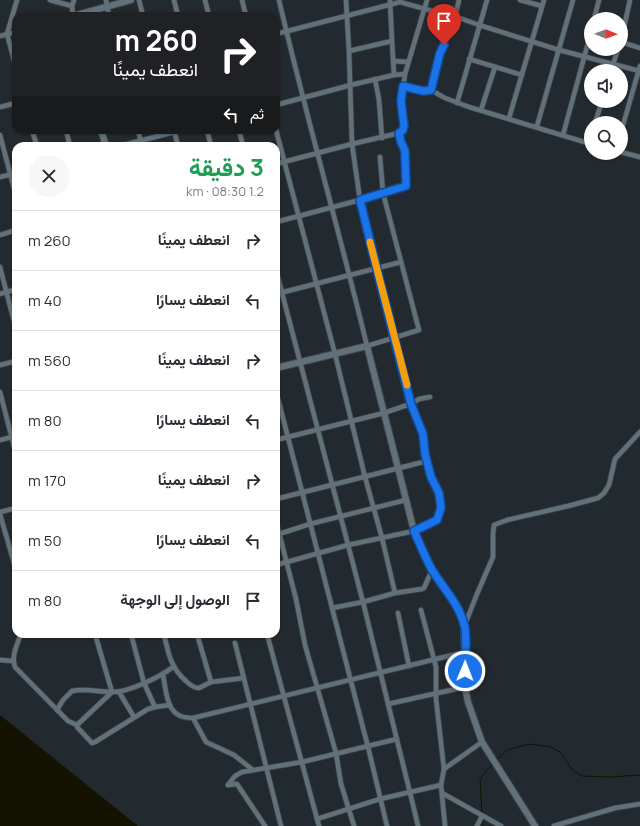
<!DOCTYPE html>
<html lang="ar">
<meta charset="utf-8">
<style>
:root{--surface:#fff;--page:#f7f7f7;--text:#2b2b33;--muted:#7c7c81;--line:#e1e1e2}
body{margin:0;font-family:Manrope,Vazirmatn,sans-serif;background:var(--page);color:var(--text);direction:rtl;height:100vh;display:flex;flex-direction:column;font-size:15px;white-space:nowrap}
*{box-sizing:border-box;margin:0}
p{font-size:13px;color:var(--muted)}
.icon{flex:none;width:22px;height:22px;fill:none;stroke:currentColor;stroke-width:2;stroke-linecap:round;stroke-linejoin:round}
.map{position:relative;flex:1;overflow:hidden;direction:ltr}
.details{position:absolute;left:12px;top:142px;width:268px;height:496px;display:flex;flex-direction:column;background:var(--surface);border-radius:12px;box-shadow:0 1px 3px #0004;direction:rtl}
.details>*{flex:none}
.banner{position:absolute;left:12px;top:12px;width:268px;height:122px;border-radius:12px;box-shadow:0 1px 3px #0004;direction:rtl;background:#202124;color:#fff;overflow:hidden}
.needle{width:26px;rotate:91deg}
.fabs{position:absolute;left:584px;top:12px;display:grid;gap:8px}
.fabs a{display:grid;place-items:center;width:44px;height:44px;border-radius:50%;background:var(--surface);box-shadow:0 1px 3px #0004;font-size:20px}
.pin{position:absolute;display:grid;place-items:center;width:34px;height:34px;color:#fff;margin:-41px -17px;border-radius:50% 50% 50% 0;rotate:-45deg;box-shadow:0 0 4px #0007}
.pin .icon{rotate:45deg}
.me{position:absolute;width:44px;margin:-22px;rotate:1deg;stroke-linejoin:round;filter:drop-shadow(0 0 3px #0008)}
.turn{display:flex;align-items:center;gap:14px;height:84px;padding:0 16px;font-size:18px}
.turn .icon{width:52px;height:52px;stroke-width:2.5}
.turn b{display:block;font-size:28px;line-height:34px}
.then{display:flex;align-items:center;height:38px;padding:0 16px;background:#0003;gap:8px;font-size:15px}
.round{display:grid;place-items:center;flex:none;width:42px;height:42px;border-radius:21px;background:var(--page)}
.head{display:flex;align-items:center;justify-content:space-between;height:68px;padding:0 16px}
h1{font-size:24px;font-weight:700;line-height:30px;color:#1e9e55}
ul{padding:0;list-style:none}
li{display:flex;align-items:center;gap:12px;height:60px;padding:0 16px;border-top:1px solid var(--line)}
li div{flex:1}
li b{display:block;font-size:15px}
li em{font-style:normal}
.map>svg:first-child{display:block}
.water{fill:#141200}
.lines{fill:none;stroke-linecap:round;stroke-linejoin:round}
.stream{stroke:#141200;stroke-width:1}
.minor-casing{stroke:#3f454a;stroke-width:6}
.tertiary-casing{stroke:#3f454a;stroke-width:8}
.minor{stroke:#627079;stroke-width:4.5}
.tertiary{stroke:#627079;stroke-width:6}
.route-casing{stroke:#114b97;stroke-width:10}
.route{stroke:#1a73e8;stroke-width:7}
.slow{stroke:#f59e0b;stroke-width:7}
</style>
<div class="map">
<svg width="640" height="826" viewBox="0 0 640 826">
<rect width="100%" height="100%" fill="#232a2f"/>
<path class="water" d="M 0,715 L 138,826 L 0,826 Z"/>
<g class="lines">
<g class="stream">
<path d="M 497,759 L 507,750 L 529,744 L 551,747 L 561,753 L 572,770 L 582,776 L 610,777 L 640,775"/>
<path d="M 482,813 L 480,780 L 485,772 L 492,765"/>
<path d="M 483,821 L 483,826"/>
</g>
<g class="minor-casing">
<g id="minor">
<path d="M 50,0 L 72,6"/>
<path d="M 106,0 L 109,16"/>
<path d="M 139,0 L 143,16"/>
<path d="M 174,0 L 178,16"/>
<path d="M 205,0 L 209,16"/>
<path d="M 242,0 L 246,16"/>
<path d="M 279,0 C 306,116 339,230 367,346 L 419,330 L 383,193 L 380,157"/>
<path d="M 390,0 L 392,41 L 394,75"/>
<path d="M 520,0 L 542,6"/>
<path d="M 73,16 L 72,6 L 74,0"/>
<path d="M 594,19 L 599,0"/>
<path d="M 276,34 L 400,2 L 436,12 L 451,15 L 479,25 L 559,50 L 640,71"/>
<path d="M 0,36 L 16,32"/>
<path d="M 621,41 L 630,0"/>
<path d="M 621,42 L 640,48"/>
<path d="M 349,51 L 392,41"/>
<path d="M 469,59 L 522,75"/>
<path d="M 393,61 L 408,62"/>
<path d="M 16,68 L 7,34 L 17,0"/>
<path d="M 611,71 L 618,49"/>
<path d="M 375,79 L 379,100 L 382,138"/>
<path d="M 403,86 L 423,91 L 431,90 L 445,98 L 469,107 L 591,144"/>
<path d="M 431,90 L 440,53 L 453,25 L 459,0"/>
<path d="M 457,103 L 487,0"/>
<path d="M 276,105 L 351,85 L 394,75 L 405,74"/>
<path d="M 0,107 L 16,103"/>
<path d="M 481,110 L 495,67"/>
<path d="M 509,118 L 544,0"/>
<path d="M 595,123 L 602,101"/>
<path d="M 537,126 L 573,0"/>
<path d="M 32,130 L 37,146"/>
<path d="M 66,130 L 70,146"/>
<path d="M 138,130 L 142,146"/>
<path d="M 174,130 L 178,146"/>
<path d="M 207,130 L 211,146"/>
<path d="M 239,130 L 243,146"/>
<path d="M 276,130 L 335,354 L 365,477 L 382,538 L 395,593"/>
<path d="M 621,132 L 640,66"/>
<path d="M 0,135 L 16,196"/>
<path d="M 563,135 L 591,32"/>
<path d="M 120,146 L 182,130"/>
<path d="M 621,152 L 640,157"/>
<path d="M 276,164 L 352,144 L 399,133 L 403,130 L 403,126 L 401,101 L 405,74 L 427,0"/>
<path d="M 0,177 L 16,173"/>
<path d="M 276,222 L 360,200 L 406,186 L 405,151 L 401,142 L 399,133"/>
<path d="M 0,235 L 16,230"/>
<path d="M 0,267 L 16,329"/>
<path d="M 276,270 L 363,602 L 414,809 L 418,826"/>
<path d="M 0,294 L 16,289"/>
<path d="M 276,294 L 401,262"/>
<path d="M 0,365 L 16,361"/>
<path d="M 276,391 L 369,751 L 387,826"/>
<path d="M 0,392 L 16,454"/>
<path d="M 0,440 L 16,436"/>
<path d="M 276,440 L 384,413 L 413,403 L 419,399 L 430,397"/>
<path d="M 276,499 L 427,461"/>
<path d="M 0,512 L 16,508"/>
<path d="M 0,514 L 16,570"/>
<path d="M 276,521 L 296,599 L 305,645 L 336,753 L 341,784 L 354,826"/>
<path d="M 276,535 L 310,524 L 406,500"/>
<path d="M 276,565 L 348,545 L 414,531 L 437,520 L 441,508 L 439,493 L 431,477 L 425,454 L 423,434 L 411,404 L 360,200 L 352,144 L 349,51 L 346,0"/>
<path d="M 332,608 L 363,602 L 395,593 L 422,589 L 424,588 L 432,570"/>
<path d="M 421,610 L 436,667 L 436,699 L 444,769 L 441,785 L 445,826"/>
<path d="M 398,613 L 409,666"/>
<path d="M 464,627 L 477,594 L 493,557 L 493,534 L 494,525 L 507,520 L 568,506 L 598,498 L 604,493 L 609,485 L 615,459 L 640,432"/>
<path d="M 21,634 C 17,645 11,656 15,667 L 68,721 L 77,725 L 77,727 L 92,743 L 95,742 L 148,709 L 155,707 L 170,705"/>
<path d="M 131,634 L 144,683 L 155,707"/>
<path d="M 164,634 C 168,653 171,668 186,681 C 190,685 194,688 199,688 L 211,682 L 244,678"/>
<path d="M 197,634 L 211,682"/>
<path d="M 267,634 L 319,826"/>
<path d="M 235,643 L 281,826"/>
<path d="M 0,660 L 13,661"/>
<path d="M 163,675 C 167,695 166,719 193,718 L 465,652"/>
<path d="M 119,692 L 134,717"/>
<path d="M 388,704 L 465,687"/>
<path d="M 57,710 L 63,700 L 72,691 C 85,688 99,692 113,692 C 129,692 160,677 173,667"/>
<path d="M 193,718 L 206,742 L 234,755 L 253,770"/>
<path d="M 77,725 L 112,692 L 95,634"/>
<path d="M 444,769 L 482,742"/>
<path d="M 228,785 L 235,776 L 242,772 L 302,762 L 397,739"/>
<path d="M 228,785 L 237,784 L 265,826"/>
<path d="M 442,793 L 501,826"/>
<path d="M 317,819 L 380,799 L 441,785"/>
<path d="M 477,826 L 482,816"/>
<path d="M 554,826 L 615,808 L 640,804"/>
</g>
</g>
<g class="tertiary-casing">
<g id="tertiary">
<path d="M 73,16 L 131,0"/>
<path d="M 101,130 L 106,146"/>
<path d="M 276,368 L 367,346 L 414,531 L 432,570 L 451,596 L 459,611 L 464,627 L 465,687 L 468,702 L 482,742 L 535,826"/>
</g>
</g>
<use href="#minor" class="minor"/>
<use href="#tertiary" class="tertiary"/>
</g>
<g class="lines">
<g class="route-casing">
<path id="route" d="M 444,45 L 440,53 L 431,90 L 423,91 L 403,86 L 401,101 L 404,126 L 403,130 L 399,133 L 401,142 L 405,151 L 406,186 L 360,200 L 380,282 L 411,404 L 423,434 L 425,454 L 431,477 L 439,493 L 441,508 L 437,520 L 414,531 C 420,544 425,557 432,570 C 444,589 460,605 465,628 C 467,642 465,657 465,671"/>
</g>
<use href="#route" class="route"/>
<path class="slow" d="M 370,242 L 407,385"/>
</g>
</svg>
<div class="fabs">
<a><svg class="needle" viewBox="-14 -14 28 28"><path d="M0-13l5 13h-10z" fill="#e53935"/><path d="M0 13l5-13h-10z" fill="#7c7c81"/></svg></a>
<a><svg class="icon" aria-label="sound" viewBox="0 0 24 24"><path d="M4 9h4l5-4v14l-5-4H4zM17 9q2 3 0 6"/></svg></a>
<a><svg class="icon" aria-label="search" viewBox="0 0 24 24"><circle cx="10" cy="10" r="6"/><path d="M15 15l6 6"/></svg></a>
</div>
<div class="pin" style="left:444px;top:45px;background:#d93025"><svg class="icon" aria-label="arrive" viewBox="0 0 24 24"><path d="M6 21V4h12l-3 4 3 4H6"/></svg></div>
<svg class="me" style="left:465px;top:671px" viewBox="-20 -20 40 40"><circle r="17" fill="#1a73e8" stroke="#fff" stroke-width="3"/><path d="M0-11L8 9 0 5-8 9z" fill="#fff"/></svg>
<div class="banner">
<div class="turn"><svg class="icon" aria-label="right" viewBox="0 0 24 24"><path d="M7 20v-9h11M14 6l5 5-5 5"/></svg><div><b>260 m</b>انعطف يمينًا</div></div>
<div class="then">ثم<svg class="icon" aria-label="left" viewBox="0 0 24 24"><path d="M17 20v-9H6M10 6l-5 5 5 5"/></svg></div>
</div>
<section class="details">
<div class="head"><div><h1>3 دقيقة</h1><p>1.2 km · 08:30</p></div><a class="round"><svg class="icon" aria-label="close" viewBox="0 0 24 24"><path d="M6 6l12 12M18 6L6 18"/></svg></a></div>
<ul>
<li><svg class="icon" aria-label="right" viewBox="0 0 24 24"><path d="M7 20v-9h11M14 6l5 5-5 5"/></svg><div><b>انعطف يمينًا</b></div><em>260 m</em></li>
<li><svg class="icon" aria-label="left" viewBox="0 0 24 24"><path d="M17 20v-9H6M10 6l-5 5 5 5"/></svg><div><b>انعطف يسارًا</b></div><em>40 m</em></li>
<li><svg class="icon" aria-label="right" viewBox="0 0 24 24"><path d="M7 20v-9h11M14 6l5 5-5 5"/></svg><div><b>انعطف يمينًا</b></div><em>560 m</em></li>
<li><svg class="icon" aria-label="left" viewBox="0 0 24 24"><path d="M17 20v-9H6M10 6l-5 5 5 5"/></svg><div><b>انعطف يسارًا</b></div><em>80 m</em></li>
<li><svg class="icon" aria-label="right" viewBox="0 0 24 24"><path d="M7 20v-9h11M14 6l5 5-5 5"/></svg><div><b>انعطف يمينًا</b></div><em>170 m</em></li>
<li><svg class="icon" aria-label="left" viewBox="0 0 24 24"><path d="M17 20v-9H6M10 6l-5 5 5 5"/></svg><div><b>انعطف يسارًا</b></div><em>50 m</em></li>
<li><svg class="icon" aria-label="arrive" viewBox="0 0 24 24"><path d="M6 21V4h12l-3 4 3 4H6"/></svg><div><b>الوصول إلى الوجهة</b></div><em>80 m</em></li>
</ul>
</section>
</div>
